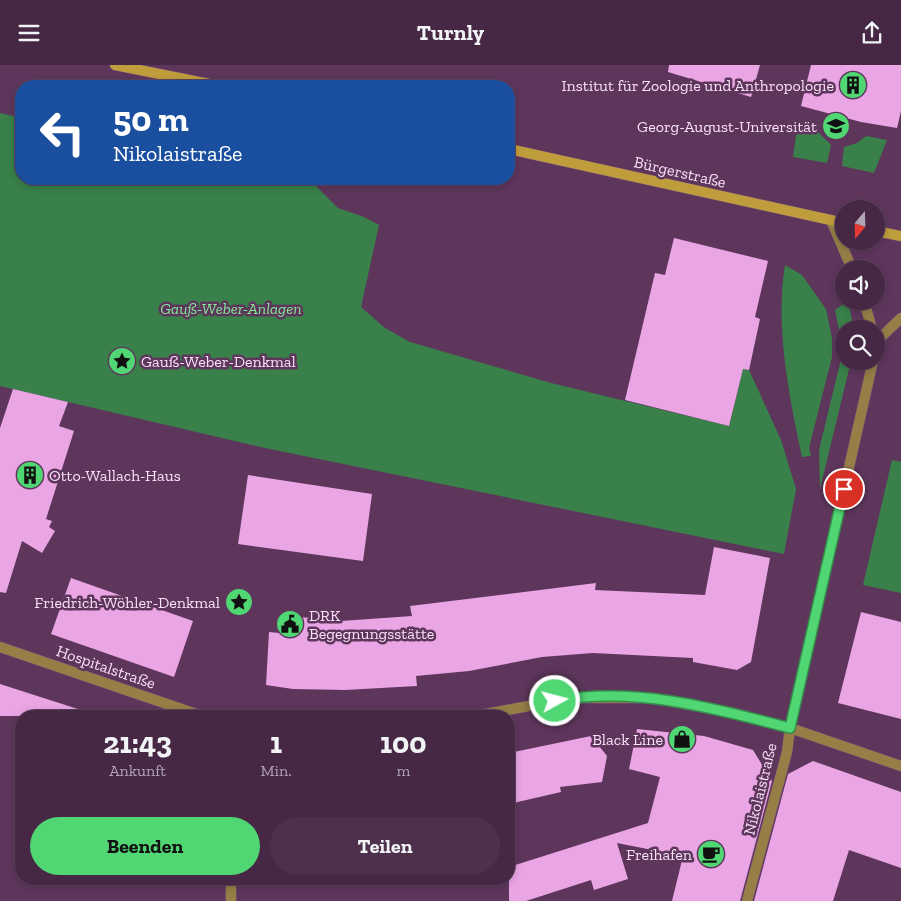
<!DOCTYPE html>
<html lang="de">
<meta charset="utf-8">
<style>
:root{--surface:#462845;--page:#4d304c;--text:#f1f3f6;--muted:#b0a6b3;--line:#5e445e;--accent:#51d674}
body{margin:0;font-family:"Zilla Slab",serif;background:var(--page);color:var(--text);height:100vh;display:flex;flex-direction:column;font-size:19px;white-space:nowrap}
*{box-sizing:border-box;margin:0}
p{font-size:16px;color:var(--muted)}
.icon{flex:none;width:28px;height:28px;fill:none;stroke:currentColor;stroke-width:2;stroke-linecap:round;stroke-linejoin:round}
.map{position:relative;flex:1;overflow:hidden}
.sheet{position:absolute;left:15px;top:645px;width:500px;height:175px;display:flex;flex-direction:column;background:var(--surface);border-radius:20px;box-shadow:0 2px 8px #0003,0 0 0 1px var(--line)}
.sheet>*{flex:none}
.banner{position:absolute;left:15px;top:15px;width:500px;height:105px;border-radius:20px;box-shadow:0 2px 8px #0003,0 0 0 1px var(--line);background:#1a4fa0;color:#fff;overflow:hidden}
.needle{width:32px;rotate:199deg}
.fabs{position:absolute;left:835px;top:135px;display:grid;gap:10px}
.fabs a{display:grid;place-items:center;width:50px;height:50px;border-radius:50%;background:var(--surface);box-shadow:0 2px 8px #0003,0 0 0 1px var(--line);font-size:25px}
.pin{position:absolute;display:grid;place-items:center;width:42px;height:42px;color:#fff;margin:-21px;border:2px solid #fff;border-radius:50%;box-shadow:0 1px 5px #0007}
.me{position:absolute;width:55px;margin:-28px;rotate:83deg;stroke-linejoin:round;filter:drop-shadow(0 0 4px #0008)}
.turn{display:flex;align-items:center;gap:18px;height:105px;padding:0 15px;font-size:22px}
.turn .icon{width:65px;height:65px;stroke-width:2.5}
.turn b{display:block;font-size:35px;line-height:42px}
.eta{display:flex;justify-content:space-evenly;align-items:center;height:85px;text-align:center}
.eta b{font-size:30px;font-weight:700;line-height:35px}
.button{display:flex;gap:10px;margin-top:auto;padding:10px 15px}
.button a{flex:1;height:58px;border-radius:30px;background:var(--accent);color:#111;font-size:20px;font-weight:700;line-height:58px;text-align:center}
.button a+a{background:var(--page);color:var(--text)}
header{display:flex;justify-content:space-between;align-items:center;height:65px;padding:0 15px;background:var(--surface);font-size:22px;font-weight:700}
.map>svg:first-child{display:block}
.green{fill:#39804a}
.building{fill:#eaa5e5}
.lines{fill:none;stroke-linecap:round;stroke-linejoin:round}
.minor-casing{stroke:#7a5578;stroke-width:11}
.secondary-casing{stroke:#7a5578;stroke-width:11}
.minor{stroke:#957f47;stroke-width:10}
.secondary{stroke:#c09d3c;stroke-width:10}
.route-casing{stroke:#358b4b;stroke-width:12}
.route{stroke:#51d674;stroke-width:9}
.labels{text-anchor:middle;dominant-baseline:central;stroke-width:5;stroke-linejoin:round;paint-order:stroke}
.poi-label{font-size:16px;fill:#fae1f8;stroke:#5e365c;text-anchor:end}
.street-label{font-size:16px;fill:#fae1f8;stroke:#5e365c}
.park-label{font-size:16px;font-style:italic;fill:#83e897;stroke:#5e365c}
</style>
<header><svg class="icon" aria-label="menu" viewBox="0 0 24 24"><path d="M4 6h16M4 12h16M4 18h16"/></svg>Turnly<svg class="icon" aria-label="share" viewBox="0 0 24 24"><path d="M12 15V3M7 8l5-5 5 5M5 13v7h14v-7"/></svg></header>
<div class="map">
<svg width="901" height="836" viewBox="0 0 901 836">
<rect width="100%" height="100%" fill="#5e365c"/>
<g class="green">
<path d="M 0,48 L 21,53 L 21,114 L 291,114 L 314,119 L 338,143 L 364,152 L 379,160 L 361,242 L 385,263 L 410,277 L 551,318 L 729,361 L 740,317 L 739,303 L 749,305 L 781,375 L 796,424 L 784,489 L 265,383 L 0,321 Z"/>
<path d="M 798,56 L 816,60 L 819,68 L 831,80 L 827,98 L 793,92 Z"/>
<path d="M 866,71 L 887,75 L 874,108 L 842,101 L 844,82 L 857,78 Z"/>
<path d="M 785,200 L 802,210 L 826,244 L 832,273 L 832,292 L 809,383 L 811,391 L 802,392 C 789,330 775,263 785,200 Z"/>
<path d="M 848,236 L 854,264 L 844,264 L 844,296 L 851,296 L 820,424 L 819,385 L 841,294 L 841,275 L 835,245 Z"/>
<path d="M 892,395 L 901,397 L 901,528 L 863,520 Z"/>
</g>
<g class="building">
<path d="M 669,0 L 760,0 L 751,32 L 668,7 Z"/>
<path d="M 811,0 L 901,0 L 901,46 L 897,63 L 861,57 L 801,41 Z"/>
<path d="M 674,173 L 768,196 L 755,252 L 760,254 L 749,305 L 743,304 L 729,361 L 625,335 L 655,208 L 665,210 Z"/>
<path d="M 13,324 L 68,337 L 59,361 L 74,366 L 46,454 L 52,456 L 49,462 L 55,466 L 42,488 L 22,476 L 6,528 L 0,527 L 0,363 Z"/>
<path d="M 248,410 L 372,429 L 363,496 L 238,479 Z"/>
<path d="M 714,482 L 770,493 L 751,597 L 737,605 L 693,597 L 693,593 L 593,588 L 542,592 L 469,606 L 416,611 L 417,621 L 345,625 L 293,624 L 266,620 L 269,567 L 279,568 L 279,550 L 341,556 L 412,551 L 410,541 L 596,518 L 595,525 L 705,530 Z"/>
<path d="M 71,513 L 193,556 L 174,612 L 51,569 Z"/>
<path d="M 861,547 L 901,557 L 901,654 L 838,638 Z"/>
<path d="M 0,619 L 84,646 L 83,651 L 0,651 Z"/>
<path d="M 637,664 L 704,671 L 753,685 L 772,716 L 740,836 L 672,836 L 683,791 L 617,778 L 628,814 L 594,825 L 591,815 L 526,836 L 509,836 L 509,802 L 648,758 L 660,712 L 629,704 Z"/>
<path d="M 591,671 L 607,691 L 602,717 L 560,722 L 561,727 L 509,739 L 509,688 Z"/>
<path d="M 813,696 L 901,727 L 901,803 L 849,785 L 833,836 L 754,836 L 788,709 Z"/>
</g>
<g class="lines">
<g class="minor-casing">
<g id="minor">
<path d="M 831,155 L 852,204"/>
<path d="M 864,236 L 872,264"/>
<path d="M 877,276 L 901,253"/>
<path d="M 0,582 L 202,651"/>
<path d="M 475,651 L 571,633 L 652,633 L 734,648 L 790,663 L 901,701"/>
<path d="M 231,814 L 231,836"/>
<path d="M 747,836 L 787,687 L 790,663 L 873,296"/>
</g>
</g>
<g class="secondary-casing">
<g id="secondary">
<path d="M 115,0 L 219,21"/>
<path d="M 509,84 L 844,158"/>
<path d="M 876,166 L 901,171"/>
</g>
</g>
<use href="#minor" class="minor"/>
<use href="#secondary" class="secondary"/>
</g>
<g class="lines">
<g class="route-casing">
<path id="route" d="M 555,636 C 633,621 714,643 790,663 L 844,424"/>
</g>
<use href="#route" class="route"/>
</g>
<defs>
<g id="building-disc" transform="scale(1.4375)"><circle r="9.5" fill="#51d674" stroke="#5e365c"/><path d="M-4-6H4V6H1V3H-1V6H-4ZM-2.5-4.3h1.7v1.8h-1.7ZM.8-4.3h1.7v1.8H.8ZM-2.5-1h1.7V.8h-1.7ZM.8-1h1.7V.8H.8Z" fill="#111"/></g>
<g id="university-disc" transform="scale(1.4375)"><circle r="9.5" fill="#51d674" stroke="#5e365c"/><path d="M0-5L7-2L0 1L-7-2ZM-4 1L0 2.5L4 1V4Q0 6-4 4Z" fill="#111"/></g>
<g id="sight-disc" transform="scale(1.4375)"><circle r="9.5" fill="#51d674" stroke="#5e365c"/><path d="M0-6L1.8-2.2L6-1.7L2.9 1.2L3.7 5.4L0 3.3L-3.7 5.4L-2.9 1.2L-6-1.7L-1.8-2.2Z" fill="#111"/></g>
<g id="civic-disc" transform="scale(1.4375)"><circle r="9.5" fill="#51d674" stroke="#5e365c"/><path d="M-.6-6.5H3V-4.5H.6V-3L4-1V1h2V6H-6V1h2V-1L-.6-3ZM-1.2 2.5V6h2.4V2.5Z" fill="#111"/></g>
<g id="shop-disc" transform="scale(1.4375)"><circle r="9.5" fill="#51d674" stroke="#5e365c"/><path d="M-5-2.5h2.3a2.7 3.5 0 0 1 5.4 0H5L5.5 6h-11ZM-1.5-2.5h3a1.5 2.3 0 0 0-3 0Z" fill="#111"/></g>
<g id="cafe-disc" transform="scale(1.4375)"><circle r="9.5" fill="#51d674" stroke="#5e365c"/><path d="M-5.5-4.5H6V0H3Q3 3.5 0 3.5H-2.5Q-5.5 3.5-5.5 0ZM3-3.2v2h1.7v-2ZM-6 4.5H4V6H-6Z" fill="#111"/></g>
</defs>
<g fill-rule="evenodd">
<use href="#building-disc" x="853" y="20"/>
<use href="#university-disc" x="836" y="61"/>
<use href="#sight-disc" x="122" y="296"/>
<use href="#building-disc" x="30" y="410"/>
<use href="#sight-disc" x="239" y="537"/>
<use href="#civic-disc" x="290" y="559"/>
<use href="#shop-disc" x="682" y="674"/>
<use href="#cafe-disc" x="711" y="789"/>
</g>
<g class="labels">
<g class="poi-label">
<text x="834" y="20">Institut für Zoologie und Anthropologie</text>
<text x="817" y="61">Georg-August-Universität</text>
<text x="141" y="296" text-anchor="start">Gauß-Weber-Denkmal</text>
<text x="49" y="410" text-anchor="start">Otto-Wallach-Haus</text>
<text x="220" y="537">Friedrich-Wöhler-Denkmal</text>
<text x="309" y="550" text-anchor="start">DRK<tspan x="309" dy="18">Begegnungsstätte</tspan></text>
<text x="663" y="674">Black Line</text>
<text x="692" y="789">Freihafen</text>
</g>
<g class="street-label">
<text transform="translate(680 107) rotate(13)">Bürgerstraße</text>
<text transform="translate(106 602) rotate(19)">Hospitalstraße</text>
<text transform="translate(760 724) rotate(-76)">Nikolaistraße</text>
</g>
<g class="park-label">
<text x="231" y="243">Gauß-Weber-Anlagen</text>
</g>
</g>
</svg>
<div class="fabs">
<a><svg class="needle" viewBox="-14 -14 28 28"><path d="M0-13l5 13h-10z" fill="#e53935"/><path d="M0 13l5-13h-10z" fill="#b0a6b3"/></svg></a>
<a><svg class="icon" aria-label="sound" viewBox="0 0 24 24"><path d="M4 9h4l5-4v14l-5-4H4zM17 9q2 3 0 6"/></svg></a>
<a><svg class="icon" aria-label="search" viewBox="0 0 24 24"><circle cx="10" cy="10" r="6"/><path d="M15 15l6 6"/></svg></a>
</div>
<div class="pin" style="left:844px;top:424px;background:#d93025"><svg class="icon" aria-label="arrive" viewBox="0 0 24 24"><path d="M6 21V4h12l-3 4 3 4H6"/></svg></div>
<svg class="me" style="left:555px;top:636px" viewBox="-20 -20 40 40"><circle r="17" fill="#51d674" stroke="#fff" stroke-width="3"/><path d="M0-11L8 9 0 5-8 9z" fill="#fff"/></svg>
<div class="banner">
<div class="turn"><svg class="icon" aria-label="left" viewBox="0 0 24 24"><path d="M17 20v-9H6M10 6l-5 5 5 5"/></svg><div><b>50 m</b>Nikolaistraße</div></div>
</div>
<section class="sheet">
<div class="eta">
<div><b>21:43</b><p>Ankunft</p></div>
<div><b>1</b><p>Min.</p></div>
<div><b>100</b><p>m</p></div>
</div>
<div class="button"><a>Beenden</a><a>Teilen</a></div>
</section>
</div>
